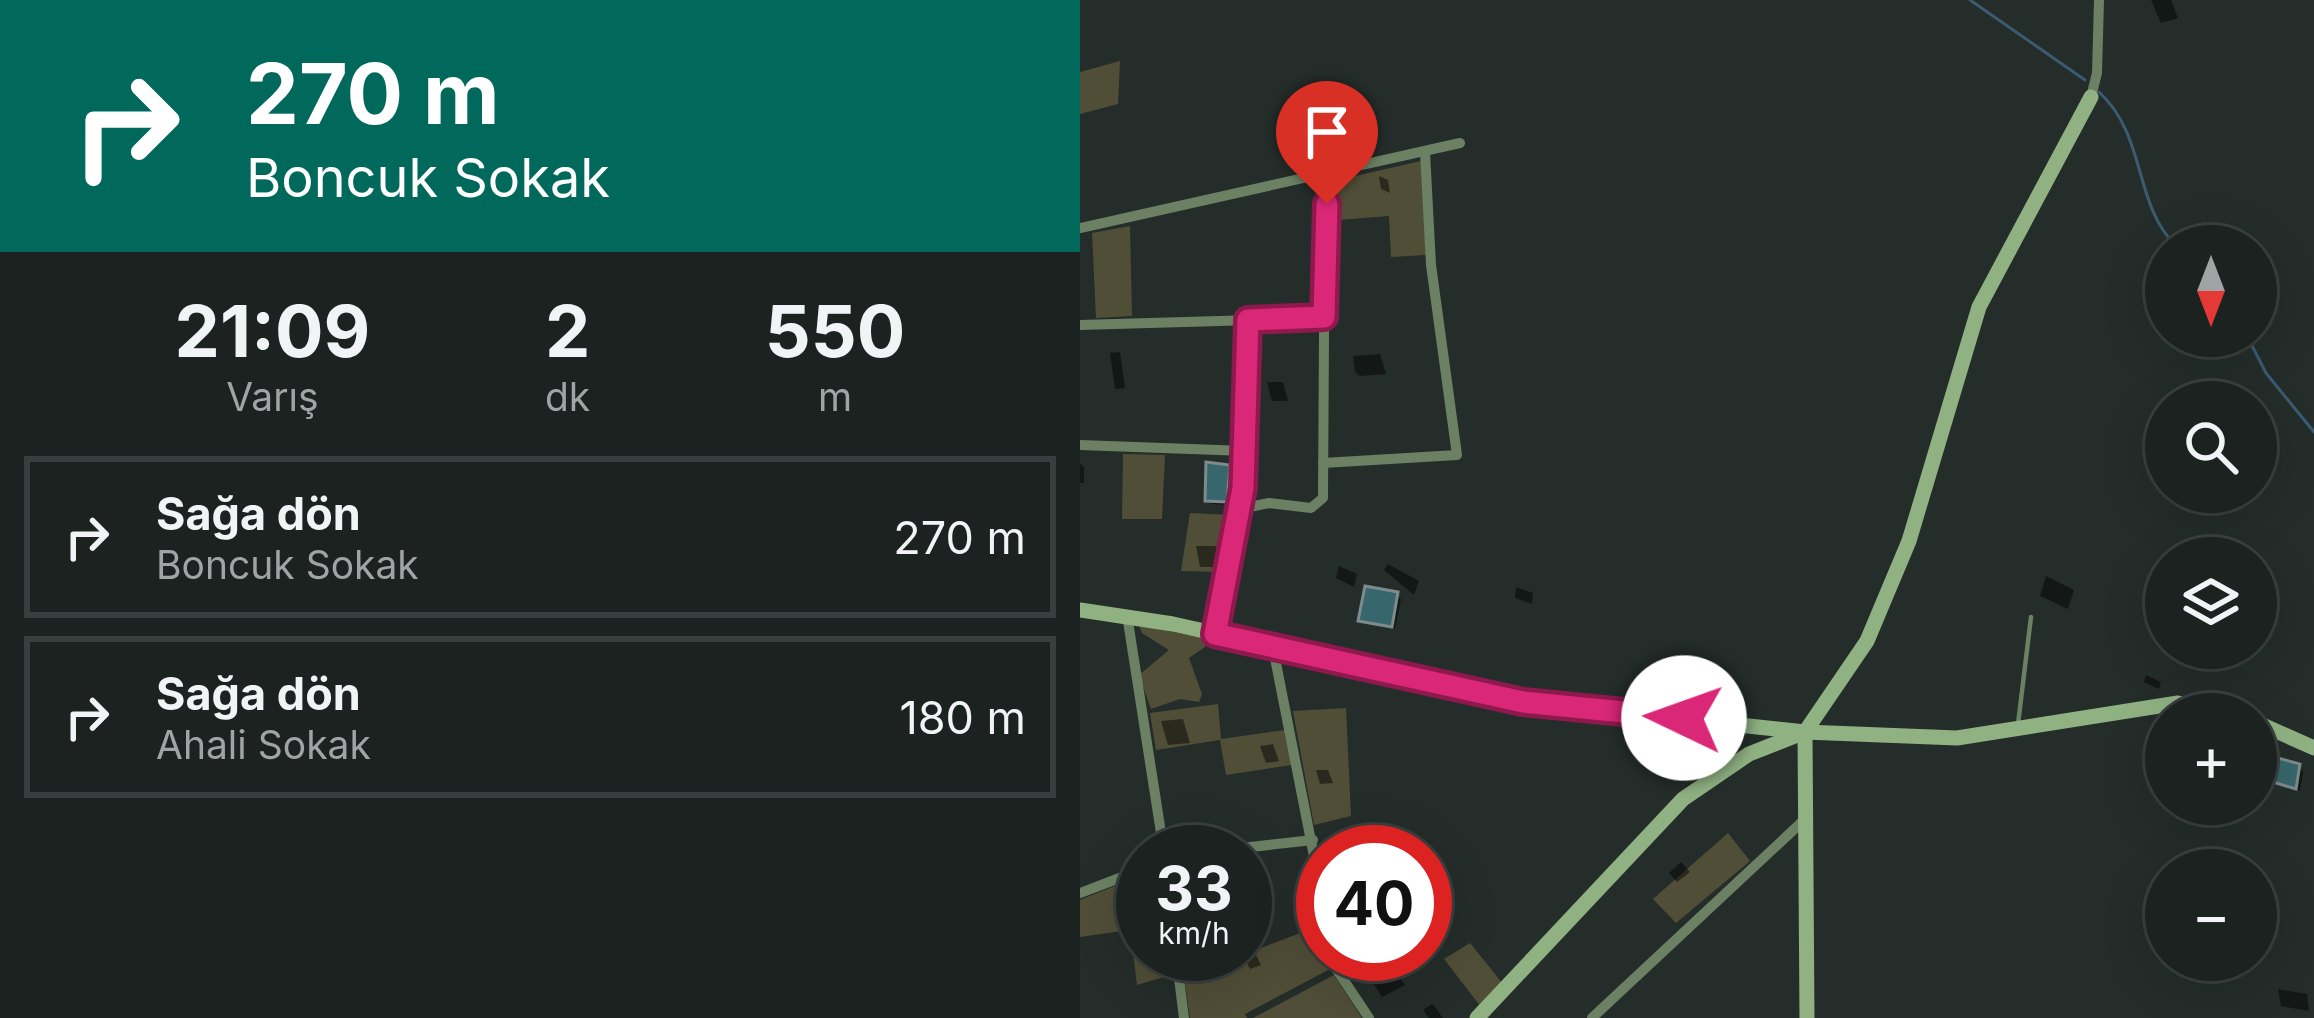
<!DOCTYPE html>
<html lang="tr">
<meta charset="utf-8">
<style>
:root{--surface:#1b2220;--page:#282f2d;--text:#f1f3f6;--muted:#a0a4a5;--line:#393f3e}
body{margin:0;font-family:Inter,sans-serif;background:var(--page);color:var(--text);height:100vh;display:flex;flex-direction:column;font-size:45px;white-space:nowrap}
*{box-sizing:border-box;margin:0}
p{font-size:39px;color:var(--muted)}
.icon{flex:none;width:66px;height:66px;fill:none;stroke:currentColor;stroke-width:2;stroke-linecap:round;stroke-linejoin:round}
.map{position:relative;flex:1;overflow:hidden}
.details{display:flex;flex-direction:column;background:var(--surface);width:1080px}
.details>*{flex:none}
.banner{background:#00695c;color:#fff;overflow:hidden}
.needle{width:78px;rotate:180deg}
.buttons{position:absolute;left:1065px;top:225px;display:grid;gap:24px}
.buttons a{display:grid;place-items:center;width:132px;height:132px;border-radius:50%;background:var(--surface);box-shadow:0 12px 48px #0002,0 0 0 3px var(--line);font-size:60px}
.speed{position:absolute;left:36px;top:825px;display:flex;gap:24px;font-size:60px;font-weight:700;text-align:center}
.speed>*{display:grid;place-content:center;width:156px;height:156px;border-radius:50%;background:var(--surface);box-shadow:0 12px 48px #0002,0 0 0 3px var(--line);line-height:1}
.speed small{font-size:30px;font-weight:400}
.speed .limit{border:18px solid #d22;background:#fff;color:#111}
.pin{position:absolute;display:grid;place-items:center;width:102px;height:102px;color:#fff;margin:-123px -51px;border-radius:50% 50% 50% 0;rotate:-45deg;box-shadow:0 0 12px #0007}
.pin .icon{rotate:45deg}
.me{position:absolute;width:132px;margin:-66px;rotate:273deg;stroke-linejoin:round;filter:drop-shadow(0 0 9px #0008)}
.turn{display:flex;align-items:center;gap:42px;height:252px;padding:0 48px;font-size:54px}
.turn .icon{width:156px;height:156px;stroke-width:2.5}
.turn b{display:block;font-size:84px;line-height:102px}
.eta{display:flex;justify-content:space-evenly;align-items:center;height:204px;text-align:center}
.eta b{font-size:72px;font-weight:700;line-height:84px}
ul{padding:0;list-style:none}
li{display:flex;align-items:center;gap:36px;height:162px;margin:0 24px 18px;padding:0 24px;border:6px solid var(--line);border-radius:0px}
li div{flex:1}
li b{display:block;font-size:45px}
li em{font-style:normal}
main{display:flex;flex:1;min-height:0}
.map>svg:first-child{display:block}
.green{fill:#504e37}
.shadow{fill:#0007}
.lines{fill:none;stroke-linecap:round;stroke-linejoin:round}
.stream{stroke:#3a5b71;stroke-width:3}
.building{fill:#37676c;stroke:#7e8a8b;stroke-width:3}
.lane{stroke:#6c8163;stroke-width:4.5}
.street{stroke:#6c8163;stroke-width:10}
.secondary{stroke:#90b283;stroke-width:15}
.route-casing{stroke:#8e194d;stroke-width:30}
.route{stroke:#db2777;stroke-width:21}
</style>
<main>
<section class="details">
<div class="banner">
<div class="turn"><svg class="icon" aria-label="right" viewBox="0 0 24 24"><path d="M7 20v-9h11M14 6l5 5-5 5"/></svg><div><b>270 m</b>Boncuk Sokak</div></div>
</div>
<div class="eta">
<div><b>21:09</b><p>Varış</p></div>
<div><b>2</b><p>dk</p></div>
<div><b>550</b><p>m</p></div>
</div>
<ul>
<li><svg class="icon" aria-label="right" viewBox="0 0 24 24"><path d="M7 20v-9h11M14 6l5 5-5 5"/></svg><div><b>Sağa dön</b><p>Boncuk Sokak</p></div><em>270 m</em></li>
<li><svg class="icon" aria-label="right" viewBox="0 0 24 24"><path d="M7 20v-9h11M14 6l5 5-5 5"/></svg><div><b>Sağa dön</b><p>Ahali Sokak</p></div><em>180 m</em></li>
</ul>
</section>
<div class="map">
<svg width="1234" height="1018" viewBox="0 0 1234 1018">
<rect width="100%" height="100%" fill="#242d2a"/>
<g class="green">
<path d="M 40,61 L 38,104 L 0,114 L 0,72 Z"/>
<path d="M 341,161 L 346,255 L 311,257 L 309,216 L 257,220 L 257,180 Z"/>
<path d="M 50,226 L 52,316 L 16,318 L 12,233 Z"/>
<path d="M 43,454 L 85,455 L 82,519 L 42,519 Z"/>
<path d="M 110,513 L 150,515 L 142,572 L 101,571 Z"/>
<path d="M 59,625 L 125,638 L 125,647 L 109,658 L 122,694 L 119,702 L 100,699 L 71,709 L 59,675 L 89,650 L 62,633 Z"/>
<path d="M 138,704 L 141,739 L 205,730 L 212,765 L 146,775 L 140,740 L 76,750 L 70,713 Z"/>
<path d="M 266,708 L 271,816 L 234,825 L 213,711 Z"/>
<path d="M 648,833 L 670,861 L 596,923 L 573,899 Z"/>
<path d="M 63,874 L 63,954 L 92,954 L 94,974 L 57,985 L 44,880 Z"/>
<path d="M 37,885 L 42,931 L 0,937 L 0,900 Z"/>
<path d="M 239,926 L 250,969 L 165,1014 L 167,1018 L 110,1018 L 102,963 L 134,954 L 165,954 Z"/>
<path d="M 390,943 L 423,984 L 401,1007 L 364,959 Z"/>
<path d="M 254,975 L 282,1018 L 173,1018 Z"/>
</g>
<g class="shadow">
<path d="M 1071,0 L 1091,0 L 1098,18 L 1081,23 Z"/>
<path d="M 299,176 L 308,180 L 310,193 L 301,189 Z"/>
<path d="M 40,352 L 45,388 L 35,389 L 30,353 Z"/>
<path d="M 300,354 L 306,374 L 280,376 L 275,372 L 273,356 Z"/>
<path d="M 187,382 L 203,382 L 208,401 L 192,401 Z"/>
<path d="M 0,463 L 4,467 L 4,483 L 0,483 Z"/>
<path d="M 148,468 L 153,473 L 150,505 L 132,504 L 128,500 Z"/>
<path d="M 116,546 L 138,546 L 142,567 L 120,567 Z"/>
<path d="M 308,564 L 339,581 L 334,595 L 304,570 Z"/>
<path d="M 259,566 L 277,574 L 274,587 L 256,578 Z"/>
<path d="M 966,576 L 994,590 L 988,609 L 960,596 Z"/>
<path d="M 436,587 L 453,593 L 452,604 L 435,598 Z"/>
<path d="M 316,595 L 321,599 L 315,629 L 282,620 Z"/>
<path d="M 1066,675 L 1081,682 L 1079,689 L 1064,682 Z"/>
<path d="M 103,719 L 110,743 L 88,745 L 81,721 Z"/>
<path d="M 193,744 L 199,761 L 186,763 L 180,746 Z"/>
<path d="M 1176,756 L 1219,767 L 1223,771 L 1220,791 L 1176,779 Z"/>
<path d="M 236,770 L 248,770 L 253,783 L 240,784 Z"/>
<path d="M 334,837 L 345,847 L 358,886 L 345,890 L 345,852 L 318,852 L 325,850 L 322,841 Z"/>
<path d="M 601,862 L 610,872 L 597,882 L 589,873 Z"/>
<path d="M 175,953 L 181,965 L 170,969 L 164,957 Z"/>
<path d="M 309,962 L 325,985 L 302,997 L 287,973 Z"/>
<path d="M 1198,989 L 1227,994 L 1229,1011 L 1201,1006 Z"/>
<path d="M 352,1004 L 356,1008 L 363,1018 L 349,1018 L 343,1010 Z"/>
</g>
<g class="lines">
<g class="stream">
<path d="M 890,0 L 1005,80"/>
<path d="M 1019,92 C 1067,136 1053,204 1096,246"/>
<path d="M 1167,336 L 1186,373 L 1234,432"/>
</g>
</g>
<g class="building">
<path d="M 126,462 L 150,465 L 147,502 L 125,501 Z"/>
<path d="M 285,586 L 318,592 L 312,627 L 278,621 Z"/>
<path d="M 1176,752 L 1220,764 L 1216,789 L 1176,777 Z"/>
</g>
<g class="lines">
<path class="lane" d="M 938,724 L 951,617"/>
<g class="street">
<path d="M 1011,97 L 1017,73 L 1019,0"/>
<path d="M 0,228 L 380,143"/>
<path d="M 0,325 L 244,318"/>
<path d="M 0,445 L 166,451"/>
<path d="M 243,463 L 377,455 L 351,265 L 345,152"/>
<path d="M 160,509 L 189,503 L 231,508 L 243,498 L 245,174"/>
<path d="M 47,615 L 84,852"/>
<path d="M 135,634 L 163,488 L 168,320"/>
<path d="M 193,648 L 243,902"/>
<path d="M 126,852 L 233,840"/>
<path d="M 0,893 L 63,869"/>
<path d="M 96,954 L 104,1018"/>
<path d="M 254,954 L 257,970 L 289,1018"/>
<path d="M 512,1018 L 723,821"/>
</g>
<g class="secondary">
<path d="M 0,610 L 93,624 L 443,702 L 725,732 L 877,738 L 1098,703 L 1156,714"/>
<path d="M 1176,722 L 1234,748"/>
<path d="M 725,732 L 727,1018"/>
<path d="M 397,1018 L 603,799 L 669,754 L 725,732 L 787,641 L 829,541 L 899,307 L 1011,97"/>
</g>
</g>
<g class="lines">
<g class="route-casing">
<path id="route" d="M 247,204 L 244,317 L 168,320 L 163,488 L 135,634 L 443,702 L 604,718"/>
</g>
<use href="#route" class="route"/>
</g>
</svg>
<div class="buttons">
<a><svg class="needle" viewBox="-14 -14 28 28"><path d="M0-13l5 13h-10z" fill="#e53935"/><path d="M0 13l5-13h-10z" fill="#a0a4a5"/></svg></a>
<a><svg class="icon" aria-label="search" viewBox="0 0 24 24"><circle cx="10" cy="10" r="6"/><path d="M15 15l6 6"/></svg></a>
<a><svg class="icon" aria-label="layers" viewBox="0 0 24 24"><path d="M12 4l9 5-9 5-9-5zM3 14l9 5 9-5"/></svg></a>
<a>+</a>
<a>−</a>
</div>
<div class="speed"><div>33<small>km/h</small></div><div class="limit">40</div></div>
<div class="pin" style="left:247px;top:204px;background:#d93025"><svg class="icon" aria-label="arrive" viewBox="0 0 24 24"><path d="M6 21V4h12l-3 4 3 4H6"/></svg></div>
<svg class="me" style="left:604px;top:718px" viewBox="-20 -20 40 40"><circle r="19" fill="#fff"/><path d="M0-13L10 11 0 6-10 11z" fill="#db2777"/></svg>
</div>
</main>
